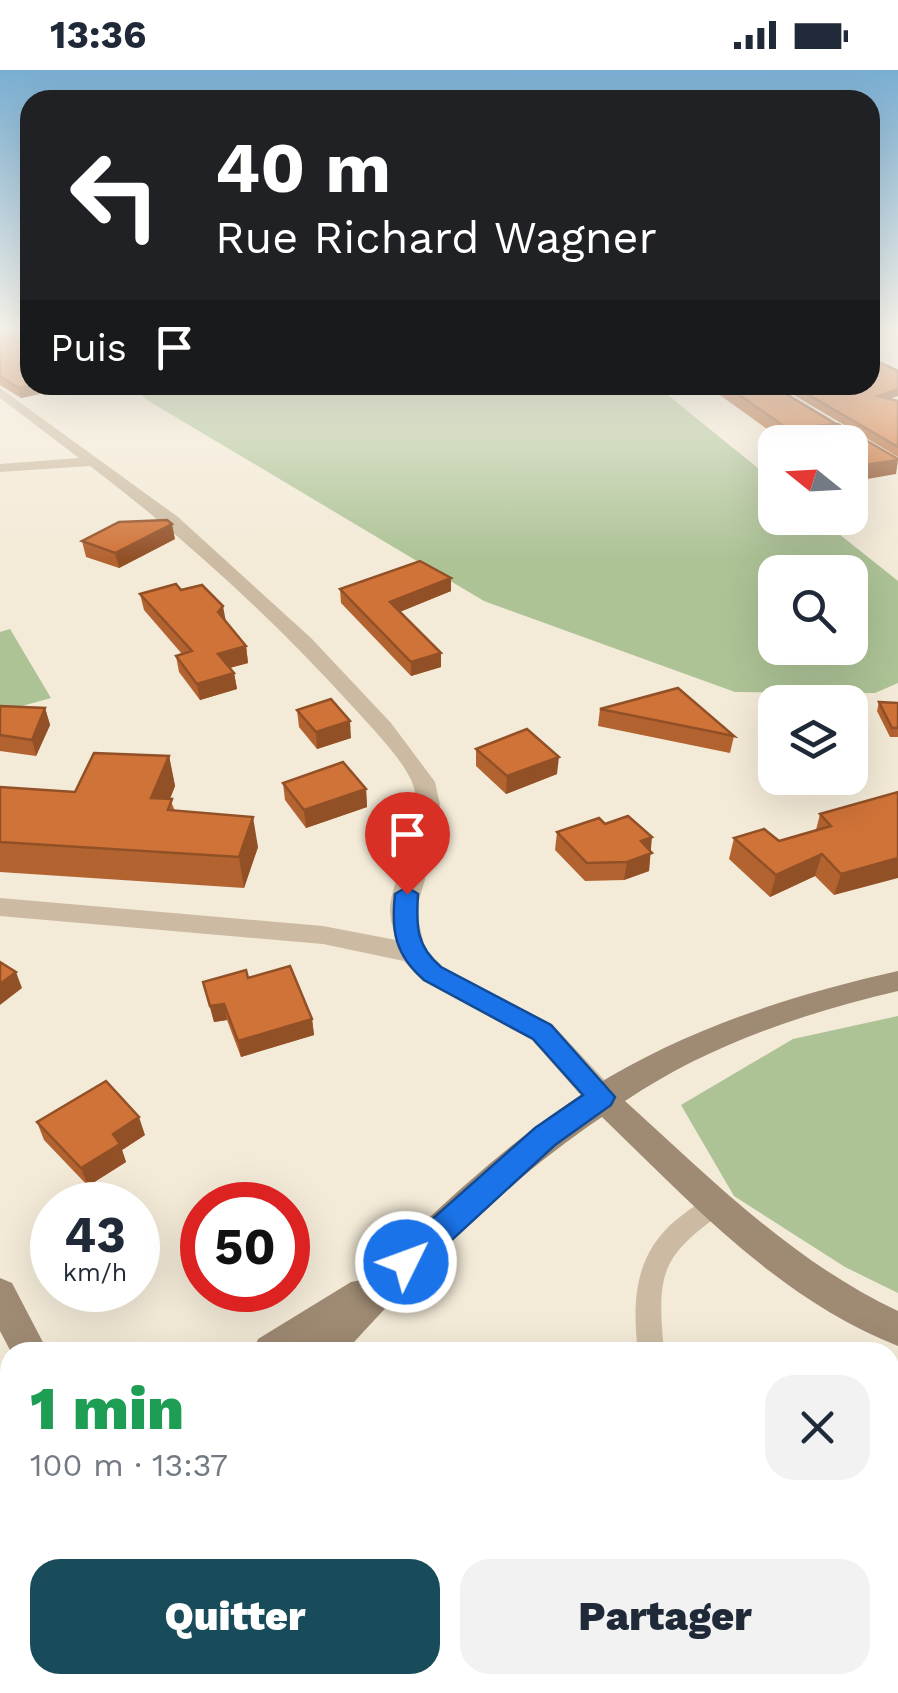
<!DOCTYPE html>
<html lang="fr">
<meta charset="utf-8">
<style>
:root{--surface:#fff;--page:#f2f2f3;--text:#1f2937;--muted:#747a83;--accent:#184c5a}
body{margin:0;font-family:"Work Sans",sans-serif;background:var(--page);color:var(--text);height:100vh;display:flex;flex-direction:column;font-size:38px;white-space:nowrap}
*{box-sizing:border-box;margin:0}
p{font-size:32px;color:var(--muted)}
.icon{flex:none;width:55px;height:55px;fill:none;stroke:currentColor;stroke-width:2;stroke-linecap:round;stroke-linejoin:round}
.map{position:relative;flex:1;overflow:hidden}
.side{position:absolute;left:0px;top:1272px;width:900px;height:352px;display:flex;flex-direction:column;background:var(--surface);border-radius:30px 30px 0 0;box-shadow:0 10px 40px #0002}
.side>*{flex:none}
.hud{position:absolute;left:20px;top:20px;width:860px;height:305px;border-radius:30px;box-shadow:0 10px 40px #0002;background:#202124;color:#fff;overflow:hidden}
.needle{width:65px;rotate:288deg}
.tools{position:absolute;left:758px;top:355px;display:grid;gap:20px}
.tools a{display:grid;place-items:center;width:110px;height:110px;border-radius:20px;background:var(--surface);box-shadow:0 10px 40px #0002;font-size:50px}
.speed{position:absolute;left:30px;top:1112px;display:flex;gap:20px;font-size:50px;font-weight:700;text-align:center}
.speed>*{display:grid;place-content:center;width:130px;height:130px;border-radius:50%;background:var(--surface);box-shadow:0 10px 40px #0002;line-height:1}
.speed small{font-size:25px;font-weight:400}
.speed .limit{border:15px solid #d22;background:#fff;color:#111}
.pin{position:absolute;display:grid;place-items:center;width:85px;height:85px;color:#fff;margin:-102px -42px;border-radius:50% 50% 50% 0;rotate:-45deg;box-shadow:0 0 10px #0007}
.pin .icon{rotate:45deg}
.me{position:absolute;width:110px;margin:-55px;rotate:48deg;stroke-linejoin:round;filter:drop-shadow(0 0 8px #0008)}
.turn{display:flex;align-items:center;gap:35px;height:210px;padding:0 30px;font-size:45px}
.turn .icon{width:130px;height:130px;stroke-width:2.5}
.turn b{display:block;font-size:70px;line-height:85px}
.then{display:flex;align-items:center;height:95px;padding:0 30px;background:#0003;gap:20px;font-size:38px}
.round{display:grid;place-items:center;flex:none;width:105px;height:105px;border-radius:30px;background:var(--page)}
.headline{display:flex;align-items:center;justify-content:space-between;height:170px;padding:0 30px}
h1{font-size:60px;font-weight:800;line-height:75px;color:#1e9e55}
.action{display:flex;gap:20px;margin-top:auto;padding:20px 30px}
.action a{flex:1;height:115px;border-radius:30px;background:var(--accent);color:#fff;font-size:40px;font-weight:800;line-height:115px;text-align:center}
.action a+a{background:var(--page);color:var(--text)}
.status{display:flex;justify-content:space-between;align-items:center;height:70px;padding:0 50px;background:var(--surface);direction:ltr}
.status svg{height:28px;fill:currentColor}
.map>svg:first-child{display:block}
.green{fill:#adc396;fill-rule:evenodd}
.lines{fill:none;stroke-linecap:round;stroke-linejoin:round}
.lane{fill:#ccbba2;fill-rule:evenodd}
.street{fill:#ccbba2;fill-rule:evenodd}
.secondary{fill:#9f8a73;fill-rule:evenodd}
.wall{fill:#b36330}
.shaded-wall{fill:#925027}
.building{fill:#d07338;stroke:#925027;stroke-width:2.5}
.route{fill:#1a73e8;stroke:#114b97;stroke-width:2.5}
</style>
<div class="status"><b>13:36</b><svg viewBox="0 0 49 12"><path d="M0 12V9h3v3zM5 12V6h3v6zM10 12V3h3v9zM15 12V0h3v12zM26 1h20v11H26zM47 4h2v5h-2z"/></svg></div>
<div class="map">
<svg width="898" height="1623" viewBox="0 0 898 1623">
<rect width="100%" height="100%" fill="#f3ead7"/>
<g class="green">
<path d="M 131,315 L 668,315 L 659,318 L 775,412 L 775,448 L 819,448 L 898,511 L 898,613 L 875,623 L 735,622 L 484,531 L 147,330 ZM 775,502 L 850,502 L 850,578 L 775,578 Z"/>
<path d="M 10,559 L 51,628 L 0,642 L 0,562 Z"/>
<path d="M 898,946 L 898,1223 L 845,1197 L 734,1126 L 681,1035 L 793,969 Z"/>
</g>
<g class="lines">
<path class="lane" d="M 717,1124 L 725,1127 L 729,1134 L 725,1141 C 659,1187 657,1204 664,1282 L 638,1282 C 632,1232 634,1185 676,1150 C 689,1140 702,1129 717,1124 Z"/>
<path class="street" d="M 0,318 L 178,447 L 311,568 L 391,653 L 435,712 L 440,735 L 439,762 L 416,840 L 425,879 L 443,897 L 552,954 L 612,1018 L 616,1027 L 612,1036 L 601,1039 L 590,1036 L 532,970 L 423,911 L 404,891 L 323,874 L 0,846 L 0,828 L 323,856 L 396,870 C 394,861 390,850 390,840 C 392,798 429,764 413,715 C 405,691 370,656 353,637 C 272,548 185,468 90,396 L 0,402 L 0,394 L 79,388 L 0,328 Z"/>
<g class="secondary">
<path d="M 898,901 L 898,921 C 801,944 708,975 625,1031 C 711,1109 792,1191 898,1241 L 898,1276 C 779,1229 692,1134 602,1047 C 505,1112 423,1196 345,1282 L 253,1282 L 258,1269 L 351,1212 L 366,1209 C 435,1140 511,1069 593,1017 C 686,959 791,925 898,901 Z"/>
<path d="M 0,1208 L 12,1213 L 48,1282 L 11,1282 L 0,1261 Z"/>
<path d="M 10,1393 L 10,1448 L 0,1452 L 0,1397 Z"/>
<path d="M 7,1540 L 10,1615 L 25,1615 L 24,1623 L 0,1623 L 0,1543 Z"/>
<path d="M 91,1615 L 138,1615 L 135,1623 L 88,1623 Z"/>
</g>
</g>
<g class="wall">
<path d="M 0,261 L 30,315 L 58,320 L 21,328 L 0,315 Z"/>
<path d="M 898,301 L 898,326 L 889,329 L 898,331 L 898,387 L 777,315 L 870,315 Z"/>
<path d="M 718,315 L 771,315 L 833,365 L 896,404 L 832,366 L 785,372 L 717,323 Z"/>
<path d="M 175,469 L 119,498 L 86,487 L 82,471 Z"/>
<path d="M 340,519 L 451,521 L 399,542 L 441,597 L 411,606 L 341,533 Z"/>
<path d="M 181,520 L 226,552 L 246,576 L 248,593 L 230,598 L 234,603 L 237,619 L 200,630 L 179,602 L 176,586 L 182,584 L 144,540 L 140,524 Z"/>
<path d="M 879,632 L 898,633 L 898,667 L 890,667 L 877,641 Z"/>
<path d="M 0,636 L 45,638 L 50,655 L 36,686 L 0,681 Z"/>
<path d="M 600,639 L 734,666 L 730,683 L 598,656 Z"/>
<path d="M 297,640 L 351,668 L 317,679 L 299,657 Z"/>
<path d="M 476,679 L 557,704 L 506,724 L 476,696 Z"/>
<path d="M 169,686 L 175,716 L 170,729 L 175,741 L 258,777 L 244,818 L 0,802 L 0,717 L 75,722 Z"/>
<path d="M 798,708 L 818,708 L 812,714 Z"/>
<path d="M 283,713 L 366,719 L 367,737 L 306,758 L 285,730 Z"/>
<path d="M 898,722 L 834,825 L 815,806 L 770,827 L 729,789 L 734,768 L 779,771 L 816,760 L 820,744 Z"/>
<path d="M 605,754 L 650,781 L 649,801 L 624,810 L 585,811 L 555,780 L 557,762 Z"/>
<path d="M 248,908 L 312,949 L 314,965 L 241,987 L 227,950 L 214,952 L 203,912 Z"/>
<path d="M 37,1052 L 145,1065 L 122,1080 L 126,1092 L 88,1116 L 44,1070 Z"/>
</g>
<g class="shaded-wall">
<path d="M 31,315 L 57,315 L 58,320 L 21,328 L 18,318 Z"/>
<path d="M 898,319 L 898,326 L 876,333 L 878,326 Z"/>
<path d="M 836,354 L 833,366 L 785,372 L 788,359 Z"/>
<path d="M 898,390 L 896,404 L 850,412 L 850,402 L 852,397 Z"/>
<path d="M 172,454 L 175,469 L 119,498 L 115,483 Z"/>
<path d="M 451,508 L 451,521 L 390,546 L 390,532 Z"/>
<path d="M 223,536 L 226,552 L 218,542 Z"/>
<path d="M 246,576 L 248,593 L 221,600 L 218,584 Z"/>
<path d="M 441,583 L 441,597 L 411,606 L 411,592 Z"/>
<path d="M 234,603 L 237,619 L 200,630 L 197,614 Z"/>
<path d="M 45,638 L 50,655 L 36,686 L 32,670 Z"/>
<path d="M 350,651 L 351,668 L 317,679 L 316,662 Z"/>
<path d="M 169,686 L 175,716 L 158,758 L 151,728 Z"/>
<path d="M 559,687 L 557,704 L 506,724 L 507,706 Z"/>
<path d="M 366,719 L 367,737 L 306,758 L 304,740 Z"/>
<path d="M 253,747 L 258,777 L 244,818 L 239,787 Z"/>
<path d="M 652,767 L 649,801 L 624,810 L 627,792 L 641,771 Z"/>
<path d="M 822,784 L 815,806 L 770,827 L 776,805 Z"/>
<path d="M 898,788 L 898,808 L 834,825 L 841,804 Z"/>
<path d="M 16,902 L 22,918 L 0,935 L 0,914 Z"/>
<path d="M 224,934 L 227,950 L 214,952 L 210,936 Z"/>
<path d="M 312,949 L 314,965 L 241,987 L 238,971 Z"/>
<path d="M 139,1047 L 145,1065 L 122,1080 L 126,1092 L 88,1116 L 81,1098 L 113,1064 Z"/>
</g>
<g class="building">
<path d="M 0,261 L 25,261 L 30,265 L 29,287 L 31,315 L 18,318 L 0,306 Z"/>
<path d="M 870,288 L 898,301 L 898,319 L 878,326 L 898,331 L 898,377 L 792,315 L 870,315 Z"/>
<path d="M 725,315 L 771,315 L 836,354 L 788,359 Z"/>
<path d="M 838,354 L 898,389 L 898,390 L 852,397 L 850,402 L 850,372 L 830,372 Z"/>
<path d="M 167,450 L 172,454 L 115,483 L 82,471 L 119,452 Z"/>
<path d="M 420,491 L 451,508 L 390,532 L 441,583 L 411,592 L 340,519 Z"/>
<path d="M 176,514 L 181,520 L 202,515 L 223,536 L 218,542 L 246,576 L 218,584 L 234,603 L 197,614 L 176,586 L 192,581 L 140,524 Z"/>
<path d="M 678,618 L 734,666 L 600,639 Z"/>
<path d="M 331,629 L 350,651 L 316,662 L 297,640 Z"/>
<path d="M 879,632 L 898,633 L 898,658 L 892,658 Z"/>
<path d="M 0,636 L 45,638 L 32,670 L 0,665 Z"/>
<path d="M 527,659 L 559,687 L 507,706 L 476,679 Z"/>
<path d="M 94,683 L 169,686 L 151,728 L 172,729 L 168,740 L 253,747 L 239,787 L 0,772 L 0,717 L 75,722 Z"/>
<path d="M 343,692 L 366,719 L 304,740 L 283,713 Z"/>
<path d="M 898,722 L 898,788 L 841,804 L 822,784 L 776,805 L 734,768 L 764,759 L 779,771 L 831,756 L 820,744 Z"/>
<path d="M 628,746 L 652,767 L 641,771 L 652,783 L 627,792 L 587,793 L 557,762 L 599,748 L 605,754 Z"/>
<path d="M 0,892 L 16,902 L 0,914 Z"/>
<path d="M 290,896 L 312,949 L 238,971 L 224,934 L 210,936 L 203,912 L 246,900 L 248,908 Z"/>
<path d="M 106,1011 L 139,1047 L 113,1064 L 120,1074 L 81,1098 L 37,1052 Z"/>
</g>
<linearGradient id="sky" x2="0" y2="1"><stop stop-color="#79aed2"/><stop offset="0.53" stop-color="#faf6ed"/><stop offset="1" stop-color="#faf6ed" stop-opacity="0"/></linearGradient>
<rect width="898" height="489" fill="url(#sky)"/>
<path class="route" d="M 407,817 L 418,824 C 416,856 416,876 441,897 L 551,955 L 615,1027 L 611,1035 L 555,1075 L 417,1202 L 406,1206 L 395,1202 L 391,1192 L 395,1182 L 535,1058 L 583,1025 L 533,969 L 424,910 C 395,885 391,861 395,824 Z"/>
</svg>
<div class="tools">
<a><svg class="needle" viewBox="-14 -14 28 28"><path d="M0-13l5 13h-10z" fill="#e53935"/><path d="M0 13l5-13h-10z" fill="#747a83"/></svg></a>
<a><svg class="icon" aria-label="search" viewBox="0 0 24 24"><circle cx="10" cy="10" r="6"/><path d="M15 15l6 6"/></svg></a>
<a><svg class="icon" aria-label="layers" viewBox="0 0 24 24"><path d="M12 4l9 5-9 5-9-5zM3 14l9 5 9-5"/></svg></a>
</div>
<div class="speed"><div>43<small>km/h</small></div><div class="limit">50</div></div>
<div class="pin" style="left:407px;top:824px;background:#d93025"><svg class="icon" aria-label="arrive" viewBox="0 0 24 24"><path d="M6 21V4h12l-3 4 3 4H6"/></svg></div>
<svg class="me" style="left:406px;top:1192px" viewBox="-20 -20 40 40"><circle r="17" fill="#1a73e8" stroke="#fff" stroke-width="3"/><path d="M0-11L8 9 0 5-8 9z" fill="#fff"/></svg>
<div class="hud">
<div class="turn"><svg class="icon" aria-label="left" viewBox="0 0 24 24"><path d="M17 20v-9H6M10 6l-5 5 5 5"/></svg><div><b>40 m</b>Rue Richard Wagner</div></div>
<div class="then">Puis<svg class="icon" aria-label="arrive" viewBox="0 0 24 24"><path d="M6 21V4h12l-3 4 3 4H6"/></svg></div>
</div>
<section class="side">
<div class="headline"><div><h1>1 min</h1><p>100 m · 13:37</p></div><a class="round"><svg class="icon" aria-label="close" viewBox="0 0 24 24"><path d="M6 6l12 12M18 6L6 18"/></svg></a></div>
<div class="action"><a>Quitter</a><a>Partager</a></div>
</section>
</div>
